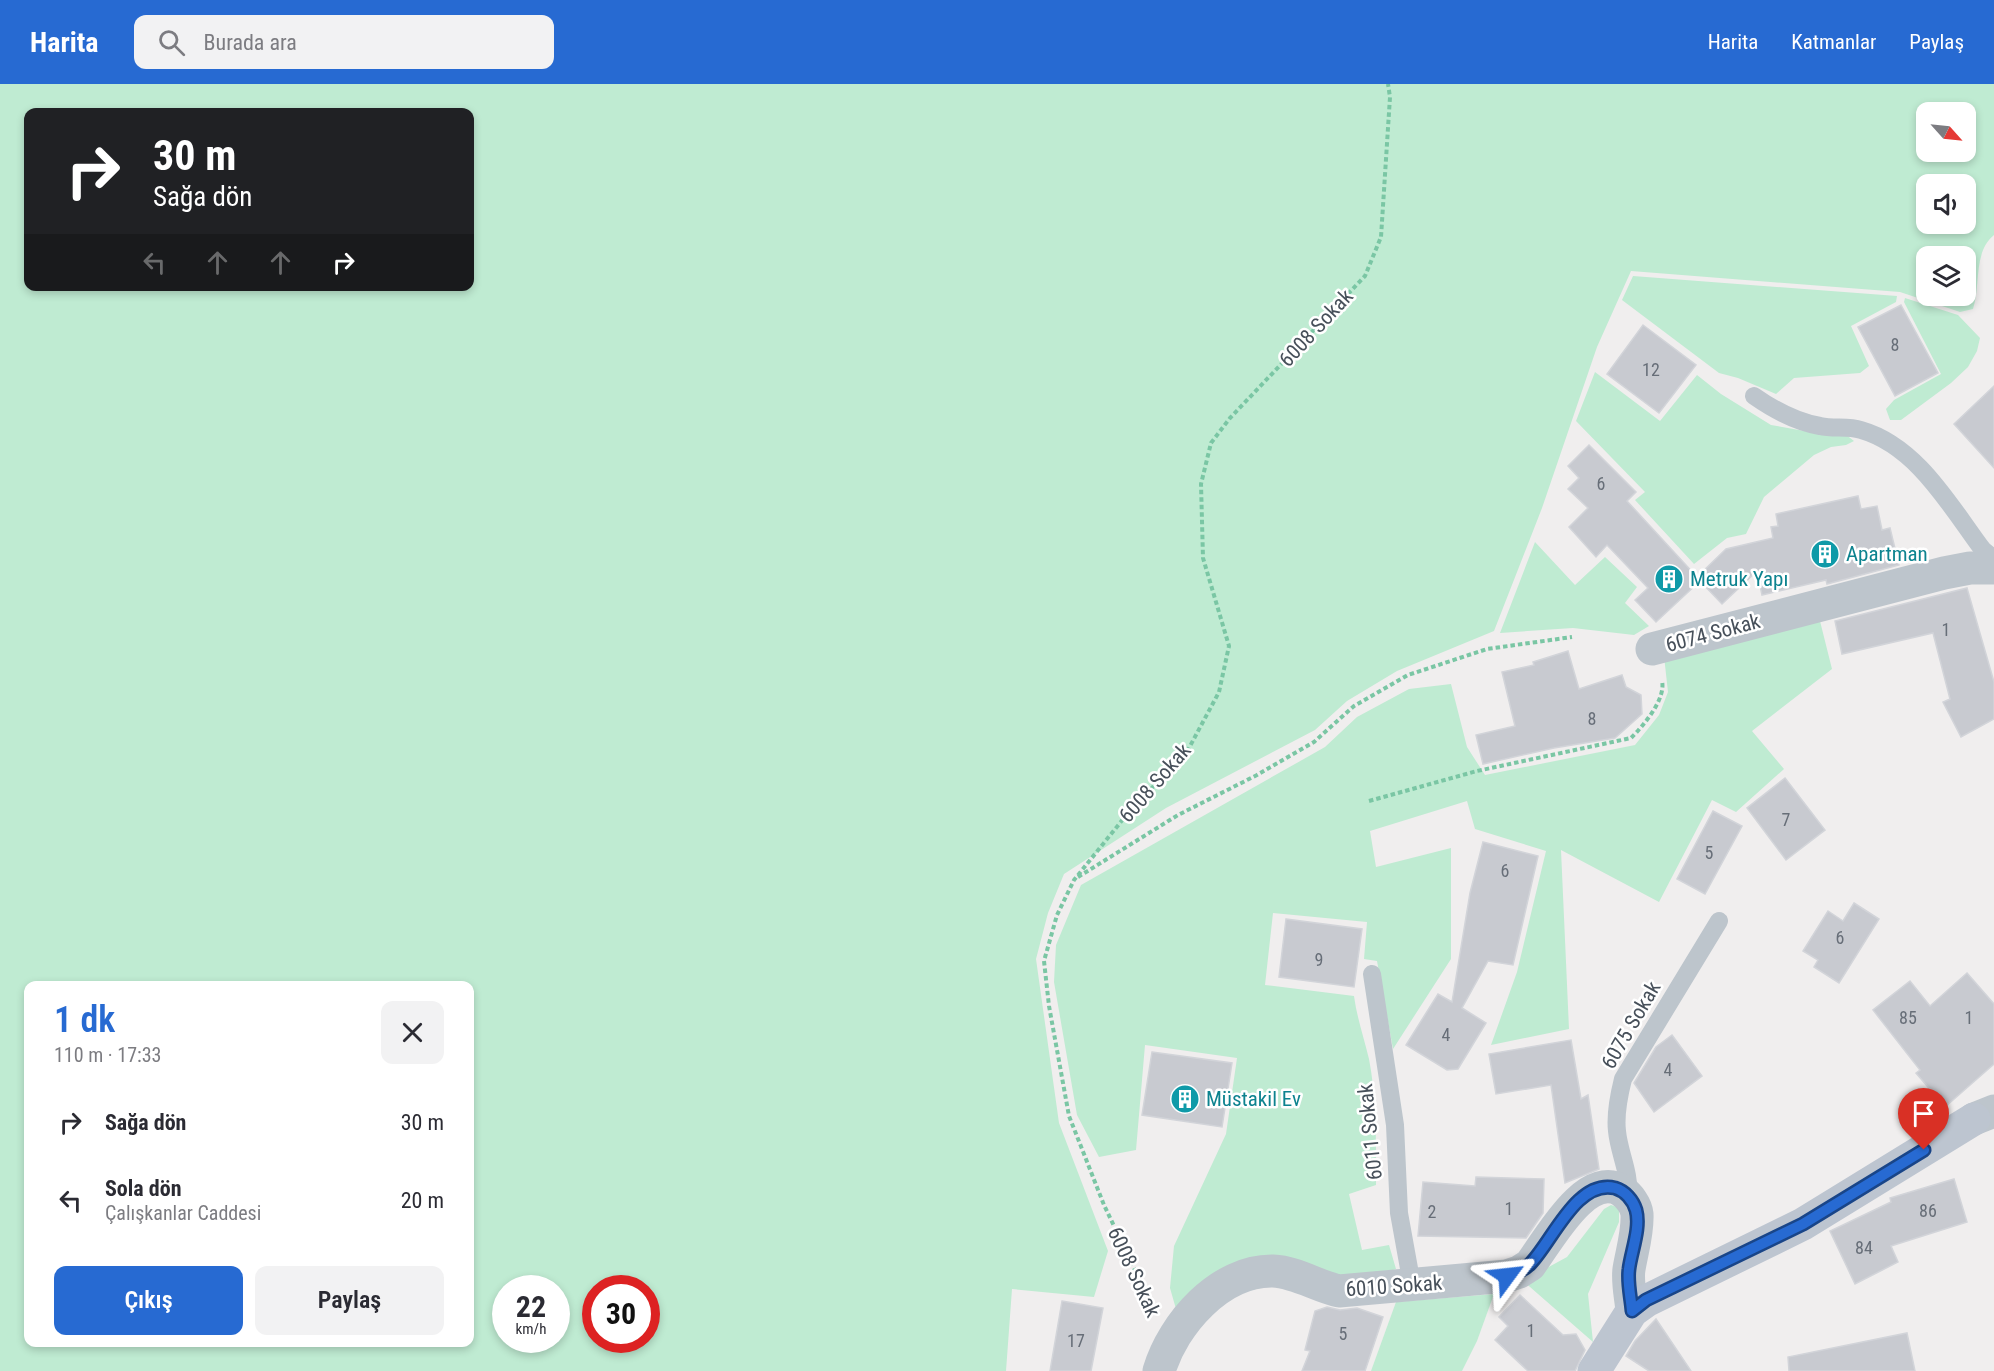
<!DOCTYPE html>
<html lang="tr">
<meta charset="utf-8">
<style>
:root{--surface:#fff;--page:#f2f2f3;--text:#2b2b33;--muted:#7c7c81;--accent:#276ad2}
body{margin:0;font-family:"Roboto Condensed",sans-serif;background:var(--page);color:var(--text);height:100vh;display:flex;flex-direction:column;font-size:22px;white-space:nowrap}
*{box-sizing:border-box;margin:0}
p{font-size:20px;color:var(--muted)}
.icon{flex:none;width:33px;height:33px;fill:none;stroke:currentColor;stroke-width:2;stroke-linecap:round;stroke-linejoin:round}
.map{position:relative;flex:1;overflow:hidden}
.side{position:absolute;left:24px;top:897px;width:450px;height:366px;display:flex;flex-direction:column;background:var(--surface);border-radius:12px;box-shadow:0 3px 9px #0003}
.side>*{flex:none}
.hud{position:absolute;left:24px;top:24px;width:450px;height:183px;border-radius:12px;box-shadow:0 3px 9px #0003;background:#202124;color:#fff;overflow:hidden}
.needle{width:39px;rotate:117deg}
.controls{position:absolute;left:1916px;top:18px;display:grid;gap:12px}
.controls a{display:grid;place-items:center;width:60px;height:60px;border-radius:12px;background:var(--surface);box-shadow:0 3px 9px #0003;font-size:30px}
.speed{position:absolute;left:492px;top:1191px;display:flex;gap:12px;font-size:30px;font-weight:700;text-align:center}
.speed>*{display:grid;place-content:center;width:78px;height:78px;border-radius:50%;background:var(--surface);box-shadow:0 3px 9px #0003;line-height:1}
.speed small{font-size:15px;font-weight:400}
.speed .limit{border:9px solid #d22;background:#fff;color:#111}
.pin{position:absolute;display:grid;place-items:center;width:51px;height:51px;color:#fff;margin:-62px -26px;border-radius:50% 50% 50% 0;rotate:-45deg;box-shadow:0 0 6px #0007}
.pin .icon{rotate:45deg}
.me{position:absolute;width:66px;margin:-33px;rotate:60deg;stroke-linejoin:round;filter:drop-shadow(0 0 4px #0008)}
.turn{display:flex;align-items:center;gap:21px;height:126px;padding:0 30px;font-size:27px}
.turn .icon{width:78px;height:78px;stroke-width:2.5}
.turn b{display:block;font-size:42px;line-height:51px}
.lanes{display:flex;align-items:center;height:57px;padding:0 30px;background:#0003;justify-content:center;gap:30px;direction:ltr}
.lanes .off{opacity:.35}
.round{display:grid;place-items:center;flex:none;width:63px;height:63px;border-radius:12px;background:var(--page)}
.headline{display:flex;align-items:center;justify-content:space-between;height:102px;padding:0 30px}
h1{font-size:36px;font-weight:600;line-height:45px;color:var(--accent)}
.action{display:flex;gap:12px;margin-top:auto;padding:12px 30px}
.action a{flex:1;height:69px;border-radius:12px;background:var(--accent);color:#fff;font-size:24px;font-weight:600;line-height:69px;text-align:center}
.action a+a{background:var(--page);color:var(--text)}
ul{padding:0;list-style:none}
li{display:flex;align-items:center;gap:18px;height:78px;padding:0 30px}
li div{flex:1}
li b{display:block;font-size:22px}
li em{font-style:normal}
header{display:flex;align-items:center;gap:36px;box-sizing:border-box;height:84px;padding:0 30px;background:var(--accent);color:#fff}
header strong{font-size:28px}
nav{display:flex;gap:33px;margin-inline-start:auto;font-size:21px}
.search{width:420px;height:54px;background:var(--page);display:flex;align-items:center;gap:15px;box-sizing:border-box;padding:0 21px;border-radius:12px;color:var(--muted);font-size:22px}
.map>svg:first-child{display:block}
.green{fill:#bfebd2;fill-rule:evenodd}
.building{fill:#c8cad0;stroke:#d2d4d9;stroke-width:1.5}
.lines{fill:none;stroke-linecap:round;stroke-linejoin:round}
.path{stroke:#7ac6a4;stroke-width:4;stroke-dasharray:4.5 3;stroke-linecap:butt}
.lane{stroke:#bdc5cc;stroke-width:18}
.street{stroke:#bdc5cc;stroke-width:33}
.secondary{stroke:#bdc5d0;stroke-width:33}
.route-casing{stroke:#194588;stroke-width:15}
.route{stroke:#276ad2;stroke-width:10}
.labels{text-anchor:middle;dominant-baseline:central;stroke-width:5;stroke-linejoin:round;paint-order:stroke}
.number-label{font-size:18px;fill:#676e78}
.street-label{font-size:21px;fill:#47505a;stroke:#fff}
.culture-label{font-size:21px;fill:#0d838f;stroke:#fff;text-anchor:start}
</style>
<header>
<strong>Harita</strong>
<div class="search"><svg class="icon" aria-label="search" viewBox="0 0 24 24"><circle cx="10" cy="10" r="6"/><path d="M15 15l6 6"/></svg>Burada ara</div>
<nav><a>Harita</a><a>Katmanlar</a><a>Paylaş</a></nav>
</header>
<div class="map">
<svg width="1994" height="1287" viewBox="0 0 1994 1287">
<rect width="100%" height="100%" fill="#f0eeee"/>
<g class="green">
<path d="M 0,0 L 1994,0 L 1994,151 C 1973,168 1981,201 1973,225 L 1960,228 L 1900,208 L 1631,187 L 1597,263 L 1542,424 L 1494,547 L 1397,587 L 1347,617 L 1315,646 L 1166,724 L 1064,790 L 1048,829 L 1036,875 L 1059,1039 L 1108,1167 L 1094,1213 L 1012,1205 L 1006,1287 L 0,1287 ZM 28,28 L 470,28 L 470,202 L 28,202 ZM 1965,28 L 1965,68 L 1926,68 L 1926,28 ZM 1926,100 L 1965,100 L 1965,140 L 1926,140 ZM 1926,172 L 1965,172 L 1965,212 L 1926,212 ZM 28,902 L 470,902 L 470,1258 L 28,1258 ZM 506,1204 L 556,1204 L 556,1256 L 506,1256 ZM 596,1204 L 646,1204 L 646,1256 L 596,1256 Z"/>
<path d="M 1633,192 L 1897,212 L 1896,218 L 1851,242 L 1869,282 L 1860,289 L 1794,294 L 1776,310 L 1738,294 L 1719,289 L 1622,216 Z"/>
<path d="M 1905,214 L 1958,231 L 1980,254 L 1977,267 L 1968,283 L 1951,299 L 1901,336 L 1890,336 L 1886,325 L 1894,316 L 1941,290 L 1904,218 Z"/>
<path d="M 1595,288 L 1660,337 L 1697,291 L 1721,310 L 1771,341 L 1827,351 L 1845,350 L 1854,357 L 1846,361 L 1831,363 L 1814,371 L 1764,413 L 1746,450 L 1727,454 L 1694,480 L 1635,416 L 1645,408 L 1576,337 Z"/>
<path d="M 1535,458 L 1575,501 L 1605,473 L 1637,503 L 1625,519 L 1649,542 L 1634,551 L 1573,544 L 1500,549 Z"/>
<path d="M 1819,533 L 1832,585 L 1752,647 L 1784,685 L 1736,728 L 1712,716 L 1659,818 L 1561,766 L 1569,945 L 1491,961 L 1517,888 L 1546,767 L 1475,745 L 1467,717 L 1370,747 L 1376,783 L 1451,764 L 1451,875 L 1393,965 L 1377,877 L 1364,875 L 1367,838 L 1273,829 L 1265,901 L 1354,912 C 1357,934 1364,954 1369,975 C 1377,1017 1376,1059 1376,1101 L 1349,1110 L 1362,1166 L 1389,1161 L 1396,1185 L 1352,1199 L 1320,1189 L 1176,1225 L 1170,1204 L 1174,1162 L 1226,1050 L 1237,974 L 1145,961 L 1136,1066 L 1099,1073 L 1077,1031 L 1054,898 L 1056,861 L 1081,801 L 1325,663 L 1357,633 L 1409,605 L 1451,600 L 1467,663 L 1485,691 L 1635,661 L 1659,631 L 1668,608 L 1664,572 Z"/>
<path d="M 1611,1121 L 1619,1124 L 1619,1138 L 1588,1210 L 1593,1258 L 1523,1197 L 1567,1173 L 1604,1125 Z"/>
<path d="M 1494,1210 L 1477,1257 L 1462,1287 L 1371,1287 L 1396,1218 Z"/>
</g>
<g class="building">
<path d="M 1901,221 L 1938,289 L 1895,312 L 1858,243 Z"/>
<path d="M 1643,241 L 1696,281 L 1659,329 L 1607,290 Z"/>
<path d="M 1994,302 L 1994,384 L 1954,340 Z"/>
<path d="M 1589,361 L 1636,408 L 1627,417 L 1697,493 L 1726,465 L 1773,454 L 1771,443 L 1778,442 L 1776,430 L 1858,412 L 1861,425 L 1877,422 L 1882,446 L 1890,444 L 1899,481 L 1827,500 L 1826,496 L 1762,511 L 1757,487 L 1722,520 L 1700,497 L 1656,538 L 1635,516 L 1648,504 L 1607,461 L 1596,473 L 1569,443 L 1588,424 L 1568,405 L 1579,394 L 1568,382 Z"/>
<path d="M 1967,504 L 1994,598 L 1994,635 L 1961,653 L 1943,618 L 1950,615 L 1933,549 L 1842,570 L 1835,537 Z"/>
<path d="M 1568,567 L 1579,605 L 1622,591 L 1626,603 L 1641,611 L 1642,630 L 1615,654 L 1554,664 L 1483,680 L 1476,651 L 1515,642 L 1502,588 L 1534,581 L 1533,578 Z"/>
<path d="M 1785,694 L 1825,746 L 1786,776 L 1747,724 Z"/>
<path d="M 1713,727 L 1742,742 L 1705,810 L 1677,795 Z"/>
<path d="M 1483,758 L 1538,772 L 1513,881 L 1488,877 L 1462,924 L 1486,939 L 1458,985 L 1447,986 L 1406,961 L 1438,910 L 1452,918 L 1470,809 Z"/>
<path d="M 1854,819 L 1879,835 L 1839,899 L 1814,883 L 1818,876 L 1803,867 L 1828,827 L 1843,837 Z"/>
<path d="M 1286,835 L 1362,845 L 1354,903 L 1279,893 Z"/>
<path d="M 1967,889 L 1994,920 L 1994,980 L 1945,1023 L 1916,989 L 1920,986 L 1873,926 L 1910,897 L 1930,922 Z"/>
<path d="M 1672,951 L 1702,992 L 1654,1028 L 1634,999 L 1656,963 Z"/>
<path d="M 1571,956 L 1581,1015 L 1588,1011 L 1599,1085 L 1565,1099 L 1551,1001 L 1496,1010 L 1489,970 Z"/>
<path d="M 1152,968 L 1232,979 L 1222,1043 L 1142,1031 Z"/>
<path d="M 1476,1093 L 1544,1095 L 1543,1129 L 1526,1154 L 1418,1152 L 1423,1098 L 1475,1102 Z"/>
<path d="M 1954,1095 L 1967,1138 L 1891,1162 L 1898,1178 L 1855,1200 L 1830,1147 L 1891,1118 L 1890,1114 Z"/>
<path d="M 1520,1211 L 1563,1251 L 1576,1250 L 1585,1266 L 1575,1287 L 1528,1287 L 1495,1256 L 1508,1242 L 1499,1233 Z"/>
<path d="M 1062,1217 L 1103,1224 L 1091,1287 L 1050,1287 Z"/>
<path d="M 1327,1223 L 1340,1226 L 1357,1224 L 1383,1233 L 1365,1287 L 1302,1287 L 1310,1267 L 1305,1266 L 1315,1227 Z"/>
<path d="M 1656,1235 L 1691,1287 L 1649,1287 L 1626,1272 L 1635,1257 Z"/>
<path d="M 1907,1249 L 1915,1287 L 1789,1287 L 1788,1273 Z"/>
</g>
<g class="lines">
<g class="path">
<path d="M 1369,717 L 1477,687 L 1631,654 C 1644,641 1666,615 1662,597"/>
<path d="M 1078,793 L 1178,731 L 1257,691 L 1314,658 L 1354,622 L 1408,591 L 1487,565 L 1572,553"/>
<path d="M 1152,1222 L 1104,1121 L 1069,1032 L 1049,922 L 1044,877 L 1057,831 L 1074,796 L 1124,734 L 1189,664 L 1219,608 L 1229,562 L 1203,474 L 1201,400 L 1211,359 L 1230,334 L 1365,192 L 1381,153 L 1390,13 L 1388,0"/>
</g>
<g class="lane">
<path d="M 1754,312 C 1774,326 1796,338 1820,342 C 1833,345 1848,342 1861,346 C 1917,362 1950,422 1983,466 L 1994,475"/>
<path d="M 1372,890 L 1395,1041 L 1399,1129 L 1412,1201"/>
<path d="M 1628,1111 C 1630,1088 1619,1069 1617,1047 C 1615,1030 1619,1011 1623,995 L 1719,837"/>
</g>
<g class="street">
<path d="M 1652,565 L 1944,489 L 1970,484 L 1994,484"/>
<path d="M 1974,1035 L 1994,1027"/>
<path d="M 1159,1287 C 1173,1240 1220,1186 1273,1187 C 1296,1188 1317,1202 1339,1207 L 1507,1192 L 1519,1188 L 1530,1181 C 1548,1157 1587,1084 1622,1107 C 1629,1112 1636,1121 1637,1130 C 1638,1148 1632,1167 1629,1185 C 1627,1198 1631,1214 1632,1227"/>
</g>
<path class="secondary" d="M 1594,1287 L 1632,1227 L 1646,1217 L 1803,1140 L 1974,1035"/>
</g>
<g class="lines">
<g class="route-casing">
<path id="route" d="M 1507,1192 C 1516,1189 1525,1186 1531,1179 C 1553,1156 1577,1095 1615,1104 C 1625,1107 1633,1116 1636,1126 C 1641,1144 1631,1168 1629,1185 C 1627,1198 1631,1214 1632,1227 L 1646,1216 L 1803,1140 L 1924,1066"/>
</g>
<use href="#route" class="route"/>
</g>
<defs>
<g id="building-disc" transform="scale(1.5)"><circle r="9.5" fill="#0f9aa8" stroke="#fff"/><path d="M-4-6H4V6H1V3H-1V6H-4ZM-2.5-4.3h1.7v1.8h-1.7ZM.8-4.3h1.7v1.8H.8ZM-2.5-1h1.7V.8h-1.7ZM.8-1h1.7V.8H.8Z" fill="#fff"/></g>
</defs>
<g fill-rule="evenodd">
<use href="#building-disc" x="1825" y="470"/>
<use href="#building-disc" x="1669" y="495"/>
<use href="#building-disc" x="1185" y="1015"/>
</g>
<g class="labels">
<g class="number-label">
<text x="1895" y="260">8</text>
<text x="1651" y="285">12</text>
<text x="1601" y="399">6</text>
<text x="1946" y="545">1</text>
<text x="1592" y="634">8</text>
<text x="1786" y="735">7</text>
<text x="1709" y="768">5</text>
<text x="1505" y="786">6</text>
<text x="1840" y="853">6</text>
<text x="1319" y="875">9</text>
<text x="1908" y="933">85</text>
<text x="1969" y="933">1</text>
<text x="1446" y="950">4</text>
<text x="1668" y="985">4</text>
<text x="1509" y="1124">1</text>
<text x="1928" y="1126">86</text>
<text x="1432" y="1127">2</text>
<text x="1864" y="1163">84</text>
<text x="1531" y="1246">1</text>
<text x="1343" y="1249">5</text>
<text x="1076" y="1256">17</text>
</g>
<g class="street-label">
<text transform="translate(1316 244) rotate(-47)">6008 Sokak</text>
<text transform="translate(1713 549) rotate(-15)">6074 Sokak</text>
<text transform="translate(1155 699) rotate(-49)">6008 Sokak</text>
<text transform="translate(1631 941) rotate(-60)">6075 Sokak</text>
<text transform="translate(1370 1048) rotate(-96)">6011 Sokak</text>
<text transform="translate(1134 1188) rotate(65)">6008 Sokak</text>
<text transform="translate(1394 1202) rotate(-4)">6010 Sokak</text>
</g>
<g class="culture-label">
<text x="1846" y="470">Apartman</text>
<text x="1690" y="495">Metruk Yapı</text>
<text x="1206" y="1015">Müstakil Ev</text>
</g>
</g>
</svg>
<div class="controls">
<a><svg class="needle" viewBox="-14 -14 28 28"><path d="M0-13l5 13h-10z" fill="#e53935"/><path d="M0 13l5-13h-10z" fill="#7c7c81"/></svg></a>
<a><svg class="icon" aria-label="sound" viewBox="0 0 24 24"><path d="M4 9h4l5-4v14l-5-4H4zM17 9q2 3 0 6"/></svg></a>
<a><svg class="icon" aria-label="layers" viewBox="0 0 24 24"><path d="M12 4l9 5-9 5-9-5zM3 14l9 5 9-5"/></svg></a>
</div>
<div class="speed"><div>22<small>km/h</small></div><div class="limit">30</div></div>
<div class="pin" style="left:1924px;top:1066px;background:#d93025"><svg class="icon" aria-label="arrive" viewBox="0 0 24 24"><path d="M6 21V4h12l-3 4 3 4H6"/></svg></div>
<svg class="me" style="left:1507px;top:1192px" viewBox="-20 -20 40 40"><path d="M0-17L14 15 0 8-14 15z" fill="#276ad2" stroke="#fff" stroke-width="4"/></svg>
<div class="hud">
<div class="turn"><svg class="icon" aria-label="right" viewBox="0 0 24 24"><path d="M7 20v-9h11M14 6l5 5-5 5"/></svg><div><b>30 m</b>Sağa dön</div></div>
<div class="lanes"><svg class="icon off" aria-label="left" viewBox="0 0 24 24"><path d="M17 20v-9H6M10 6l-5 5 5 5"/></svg><svg class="icon off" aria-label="ahead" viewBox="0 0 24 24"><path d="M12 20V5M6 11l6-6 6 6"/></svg><svg class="icon off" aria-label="ahead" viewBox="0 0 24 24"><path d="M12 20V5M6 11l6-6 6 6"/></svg><svg class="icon" aria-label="right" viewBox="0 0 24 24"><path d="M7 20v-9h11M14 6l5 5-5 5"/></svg></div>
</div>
<section class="side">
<div class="headline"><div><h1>1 dk</h1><p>110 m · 17:33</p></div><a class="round"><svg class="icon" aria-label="close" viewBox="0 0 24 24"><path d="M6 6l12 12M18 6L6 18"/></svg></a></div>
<ul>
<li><svg class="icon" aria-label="right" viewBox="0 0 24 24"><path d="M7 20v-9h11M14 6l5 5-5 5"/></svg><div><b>Sağa dön</b></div><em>30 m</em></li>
<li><svg class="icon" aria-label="left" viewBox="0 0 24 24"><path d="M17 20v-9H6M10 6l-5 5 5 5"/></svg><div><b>Sola dön</b><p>Çalışkanlar Caddesi</p></div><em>20 m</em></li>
</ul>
<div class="action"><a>Çıkış</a><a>Paylaş</a></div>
</section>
</div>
